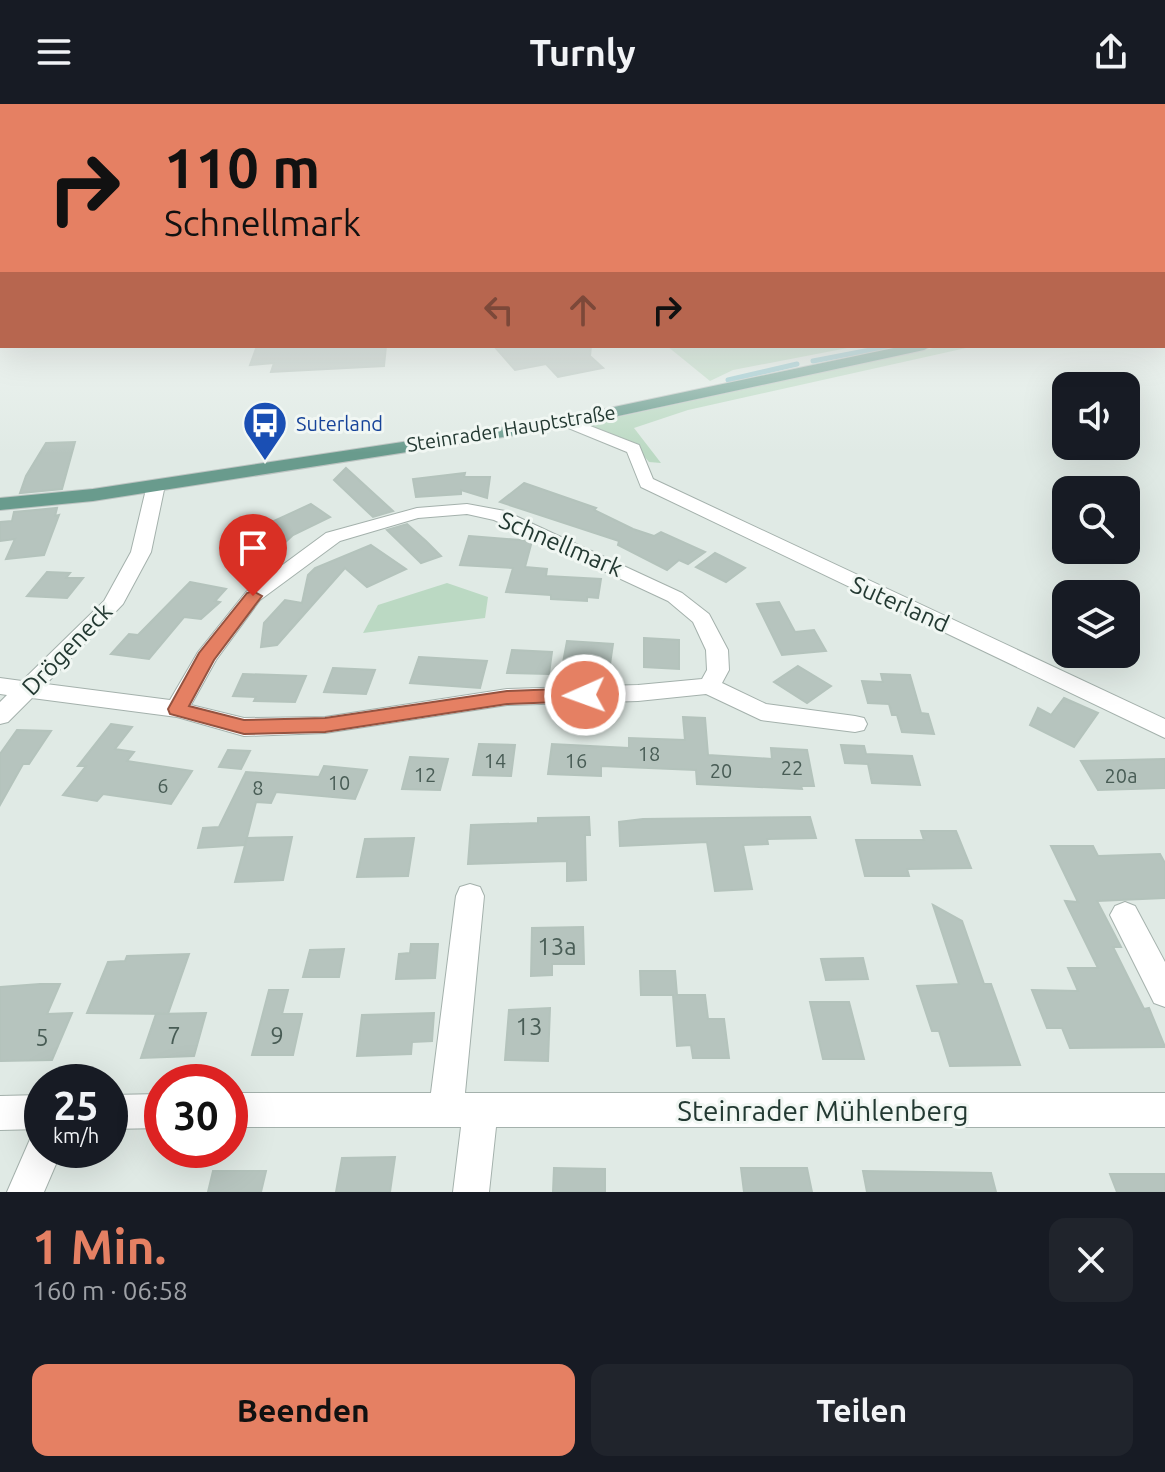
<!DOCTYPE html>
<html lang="de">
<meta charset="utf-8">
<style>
:root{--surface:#171b24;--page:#20242c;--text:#f1f3f6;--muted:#9ea1a6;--accent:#e58063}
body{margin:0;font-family:Ubuntu,sans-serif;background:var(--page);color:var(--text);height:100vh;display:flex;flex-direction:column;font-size:30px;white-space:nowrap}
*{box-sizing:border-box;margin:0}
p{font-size:26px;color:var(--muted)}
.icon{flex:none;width:44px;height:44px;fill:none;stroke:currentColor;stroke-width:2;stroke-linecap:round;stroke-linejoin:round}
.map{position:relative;height:1088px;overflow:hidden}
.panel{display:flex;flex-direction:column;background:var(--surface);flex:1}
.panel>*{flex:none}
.banner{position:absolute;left:0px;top:0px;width:1166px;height:244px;box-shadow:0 8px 32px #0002;background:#e58063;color:#111;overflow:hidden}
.tools{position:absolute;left:1052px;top:268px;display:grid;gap:16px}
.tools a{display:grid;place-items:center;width:88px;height:88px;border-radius:16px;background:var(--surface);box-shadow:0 8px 32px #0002;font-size:40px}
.speed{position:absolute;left:24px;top:960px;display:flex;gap:16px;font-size:40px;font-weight:700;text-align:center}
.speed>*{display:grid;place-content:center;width:104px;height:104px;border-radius:50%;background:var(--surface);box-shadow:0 8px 32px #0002;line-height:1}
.speed small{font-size:20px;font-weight:400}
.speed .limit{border:12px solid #d22;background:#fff;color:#111}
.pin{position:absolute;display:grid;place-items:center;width:68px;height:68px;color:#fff;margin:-82px -34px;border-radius:50% 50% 50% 0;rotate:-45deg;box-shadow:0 0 8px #0007}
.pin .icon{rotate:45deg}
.me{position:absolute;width:88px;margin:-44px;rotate:268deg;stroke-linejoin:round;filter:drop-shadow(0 0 6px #0008)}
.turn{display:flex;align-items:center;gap:28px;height:168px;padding:0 32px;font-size:36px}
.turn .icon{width:104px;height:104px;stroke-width:2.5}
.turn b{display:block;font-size:56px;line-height:68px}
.lanes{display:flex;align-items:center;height:76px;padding:0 32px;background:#0003;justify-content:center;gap:40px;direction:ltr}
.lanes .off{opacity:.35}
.round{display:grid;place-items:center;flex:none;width:84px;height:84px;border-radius:16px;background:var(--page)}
.overview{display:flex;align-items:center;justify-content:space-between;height:136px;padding:0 32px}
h1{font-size:48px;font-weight:600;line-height:60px;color:var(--accent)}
.button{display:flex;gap:16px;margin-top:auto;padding:16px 32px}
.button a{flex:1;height:92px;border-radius:16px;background:var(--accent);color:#111;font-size:32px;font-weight:600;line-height:92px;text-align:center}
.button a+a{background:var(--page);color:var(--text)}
header{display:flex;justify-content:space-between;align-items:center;height:104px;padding:0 32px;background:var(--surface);font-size:36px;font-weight:600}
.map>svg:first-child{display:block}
.green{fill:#bbd9c3}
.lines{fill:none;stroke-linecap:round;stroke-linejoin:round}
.stream{stroke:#8dc2ca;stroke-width:5}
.building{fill:#b6c4be;stroke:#b4c3bc;stroke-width:2}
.minor-casing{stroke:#a4b1ac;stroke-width:2}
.major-casing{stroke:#bdc4c2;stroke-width:2}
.minor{fill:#fff;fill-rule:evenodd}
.major{fill:#699b8d;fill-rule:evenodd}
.route{fill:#e58063;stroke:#955340;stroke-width:2}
.labels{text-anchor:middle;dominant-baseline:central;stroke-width:6;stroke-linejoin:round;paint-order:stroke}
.far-transit-label{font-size:20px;fill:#164399;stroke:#f1f7f3;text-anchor:start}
.far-street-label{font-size:20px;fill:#233932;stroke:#f1f7f3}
.number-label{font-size:20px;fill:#485c55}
.street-label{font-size:24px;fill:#233932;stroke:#f1f7f3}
.near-number-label{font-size:24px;fill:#485c55}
.near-street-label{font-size:28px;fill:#233932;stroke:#f1f7f3}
</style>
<header><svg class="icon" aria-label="menu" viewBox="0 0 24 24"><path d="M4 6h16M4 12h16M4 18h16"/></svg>Turnly<svg class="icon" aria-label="share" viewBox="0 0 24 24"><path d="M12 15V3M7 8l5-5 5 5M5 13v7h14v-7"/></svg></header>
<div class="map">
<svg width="1165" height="1088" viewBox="0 0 1165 1088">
<rect width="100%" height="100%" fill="#e0eae5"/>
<g class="green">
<path d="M 667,242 L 858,242 L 733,266 L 710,277 Z"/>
<path d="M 942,242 L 975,242 L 688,306 L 634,324 L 661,359 L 649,358 L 639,346 L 588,323 L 595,318 Z"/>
<path d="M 447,479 L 488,493 L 485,514 L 363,529 L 378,501 Z"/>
</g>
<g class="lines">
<g class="stream">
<path d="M 813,257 L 891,242"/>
<path d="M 728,276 L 797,260"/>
</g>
</g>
<g class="building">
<path d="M 257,242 L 386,242 L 384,262 L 271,268 L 274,259 L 250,261 Z"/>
<path d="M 494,242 L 591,242 L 590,252 L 603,264 L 558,273 L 546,260 L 515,266 Z"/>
<path d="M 75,338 L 62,385 L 20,389 L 26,372 L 46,339 Z"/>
<path d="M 346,364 L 393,407 L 373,413 L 334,376 Z"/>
<path d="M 465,369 L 464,373 L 490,373 L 487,394 L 461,386 L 461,390 L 416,393 L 413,375 Z"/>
<path d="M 524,379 L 596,404 L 594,406 L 633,425 L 654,432 L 661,428 L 705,448 L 688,460 L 679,456 L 667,466 L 618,441 L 619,437 L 500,398 Z"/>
<path d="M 311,400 L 330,413 L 293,431 L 264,458 L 222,449 L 243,431 Z"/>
<path d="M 57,404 L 55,412 L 59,411 L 44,451 L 6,455 L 15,435 L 0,437 L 0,418 L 12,417 L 14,408 Z"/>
<path d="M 407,420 L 427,438 L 441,452 L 421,459 L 387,426 Z"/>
<path d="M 469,432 L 532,437 L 525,463 L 547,465 L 546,472 L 601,475 L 598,494 L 587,493 L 587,497 L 551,495 L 551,491 L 506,488 L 513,464 L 460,461 Z"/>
<path d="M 371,441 L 406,465 L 367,483 L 345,464 L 277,541 L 261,543 L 264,519 L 285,496 L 302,499 L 308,471 L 315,464 Z"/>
<path d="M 715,449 L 745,464 L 726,478 L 696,463 Z"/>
<path d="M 47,468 L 70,469 L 66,474 L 83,474 L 67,494 L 27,492 Z"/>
<path d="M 190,478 L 226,485 L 215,497 L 220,498 L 201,515 L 184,513 L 149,555 L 111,550 L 129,530 L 138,531 Z"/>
<path d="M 779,498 L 795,528 L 814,526 L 826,547 L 782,551 L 757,500 Z"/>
<path d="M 644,534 L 679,536 L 679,565 L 644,563 Z"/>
<path d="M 567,537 L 613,540 L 609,567 L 562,564 Z"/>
<path d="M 512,546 L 552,548 L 549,570 L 507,569 Z"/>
<path d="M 419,553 L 487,557 L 480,584 L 410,579 Z"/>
<path d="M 798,562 L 831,582 L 807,599 L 774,578 Z"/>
<path d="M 333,564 L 375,566 L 366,590 L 324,588 Z"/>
<path d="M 243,570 L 306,572 L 295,598 L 254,597 L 256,593 L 233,592 Z"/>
<path d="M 881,570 L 910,571 L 921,609 L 928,610 L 934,630 L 902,628 L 897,611 L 892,611 L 889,600 L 868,599 L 862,577 L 883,578 Z"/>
<path d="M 1064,594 L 1098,609 L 1074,643 L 1030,621 L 1038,604 L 1051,611 Z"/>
<path d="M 683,613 L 705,614 L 708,651 L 772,655 L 771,644 L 807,646 L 814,682 L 801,682 L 802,685 L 697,680 L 696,666 L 601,662 L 601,672 L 548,670 L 552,640 L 629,644 L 629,634 L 685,636 Z"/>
<path d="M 111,620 L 132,623 L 115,645 L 134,648 L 127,657 L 192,667 L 171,700 L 103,690 L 97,697 L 63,691 L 86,662 L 78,662 Z"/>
<path d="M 17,626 L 51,627 L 29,660 L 23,660 L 0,701 L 0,650 Z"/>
<path d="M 479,640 L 515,641 L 511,672 L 473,671 Z"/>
<path d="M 841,641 L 864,642 L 866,650 L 912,652 L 920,681 L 872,679 L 868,660 L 845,659 Z"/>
<path d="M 228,646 L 250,647 L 241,665 L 219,663 Z"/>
<path d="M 410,653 L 448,655 L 440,686 L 402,685 Z"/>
<path d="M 1165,655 L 1165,684 L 1098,686 L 1081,657 Z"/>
<path d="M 324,662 L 367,666 L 355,695 L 276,688 L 271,699 L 256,698 L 245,741 L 198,744 L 203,724 L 219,723 L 246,668 L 319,673 Z"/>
<path d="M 589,713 L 590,731 L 585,731 L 586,776 L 567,777 L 567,757 L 468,760 L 471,721 L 538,719 L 538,714 Z"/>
<path d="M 810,713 L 816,734 L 767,735 L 768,740 L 743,741 L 752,785 L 715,787 L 707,738 L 620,742 L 619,718 L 643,715 Z"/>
<path d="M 921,727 L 956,727 L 971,764 L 907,765 L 909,772 L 865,772 L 856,736 L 924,736 Z"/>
<path d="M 292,733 L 283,776 L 235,778 L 247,734 Z"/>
<path d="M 414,734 L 408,772 L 357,773 L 365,735 Z"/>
<path d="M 1051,742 L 1093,742 L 1098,752 L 1160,750 L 1165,759 L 1165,794 L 1097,797 L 1121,843 L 1113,843 L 1144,905 L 1149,904 L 1165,943 L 1070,944 L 1062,924 L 1047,924 L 1032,886 L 1078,887 L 1068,864 L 1098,864 L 1065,797 L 1078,798 Z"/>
<path d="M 933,801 L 962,817 L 984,880 L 991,880 L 1020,961 L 950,962 L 939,927 L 932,927 L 917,882 L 959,880 Z"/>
<path d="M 583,823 L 584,860 L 552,860 L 552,871 L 531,872 L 532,824 Z"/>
<path d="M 411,840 L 438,840 L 435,874 L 396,875 L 399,850 L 410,849 Z"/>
<path d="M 344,845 L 339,873 L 303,873 L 310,846 Z"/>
<path d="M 189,850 L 168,910 L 87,909 L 108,858 L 125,857 L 127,852 Z"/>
<path d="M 863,854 L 868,875 L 826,876 L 821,855 Z"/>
<path d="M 640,867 L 675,867 L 677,891 L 705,891 L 708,915 L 724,915 L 729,954 L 693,954 L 691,941 L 677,942 L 673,891 L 641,891 Z"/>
<path d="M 40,880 L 60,880 L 47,910 L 72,909 L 52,956 L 0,957 L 0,883 Z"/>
<path d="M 269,886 L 288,886 L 282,910 L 302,910 L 293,951 L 252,951 Z"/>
<path d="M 810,898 L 849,898 L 864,955 L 823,955 Z"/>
<path d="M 550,904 L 548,957 L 505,956 L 509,906 Z"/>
<path d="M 206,909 L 194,952 L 141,954 L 156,910 Z"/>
<path d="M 434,909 L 432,937 L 412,938 L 411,950 L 357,952 L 362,911 Z"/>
<path d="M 395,1053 L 390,1088 L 336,1088 L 342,1054 Z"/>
<path d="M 554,1064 L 605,1065 L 605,1088 L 553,1088 Z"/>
<path d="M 741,1064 L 807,1064 L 812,1088 L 744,1088 Z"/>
<path d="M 213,1067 L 266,1067 L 261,1088 L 208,1088 Z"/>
<path d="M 863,1067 L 991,1069 L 996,1088 L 867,1088 Z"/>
<path d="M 1110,1070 L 1165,1070 L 1165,1088 L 1117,1088 Z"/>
</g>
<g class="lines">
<g class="minor-casing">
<g id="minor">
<path d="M 567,313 L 639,341 L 653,375 L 1165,615 L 1165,634 L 641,383 L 627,348 L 561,321 L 561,315 Z"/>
<path d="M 156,376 L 165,381 L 151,448 L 123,500 L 46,580 L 170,596 L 198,548 L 246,488 L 326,429 L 417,404 L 467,400 L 505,407 L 682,489 L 709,510 L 728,546 L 729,566 L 722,579 L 766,600 L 855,612 L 864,614 L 867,620 L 864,626 L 855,628 L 761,616 L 706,590 L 638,597 L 507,601 L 325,629 L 244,632 L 177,613 L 32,594 L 8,618 L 0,620 L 0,598 L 7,591 L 0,590 L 0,574 L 22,577 L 104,497 L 131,448 L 147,381 ZM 467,410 L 494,416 L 668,497 L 693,518 L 706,546 L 707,566 L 702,575 L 638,581 L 507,585 L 325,613 L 244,614 L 191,601 L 216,556 L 260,496 L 340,437 L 418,414 Z"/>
<path d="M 470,780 L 480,783 L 484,792 L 465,989 L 1165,989 L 1165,1023 L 496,1023 L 489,1088 L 453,1088 L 461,1023 L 230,1023 L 230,989 L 431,989 L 456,792 L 460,783 Z"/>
<path d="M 1125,798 L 1135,802 L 1165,858 L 1165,903 L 1154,899 L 1110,811 L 1115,802 Z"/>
<path d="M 162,990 L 162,1024 L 110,1025 L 110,991 Z"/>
<path d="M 42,991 L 42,1025 L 0,1026 L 0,992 Z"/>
<path d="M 42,1029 L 42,1046 L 62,1046 L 44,1088 L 7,1088 L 31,1033 Z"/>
</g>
</g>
<g class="major-casing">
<g id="major">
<rect x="1164" y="201" width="1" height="8"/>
<path d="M 903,242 L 931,242 L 924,246 L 567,323 L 93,397 L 0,406 L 0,394 L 93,385 L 567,313 Z"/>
</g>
</g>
<use href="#minor" class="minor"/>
<use href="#major" class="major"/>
</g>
<linearGradient id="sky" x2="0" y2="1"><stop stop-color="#83badc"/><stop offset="0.56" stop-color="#f1f6f3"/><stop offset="1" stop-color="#f1f6f3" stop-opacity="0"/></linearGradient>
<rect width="1165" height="349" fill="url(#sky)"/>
<path class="route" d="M 253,487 L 262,492 L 214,556 L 189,602 L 244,616 L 325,614 L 507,587 L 585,584 L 595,591 L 585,597 L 507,600 L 325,628 L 244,630 L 170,610 L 168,605 L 199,549 L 247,489 Z"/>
<defs>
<g id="bus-pin" transform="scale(2.3)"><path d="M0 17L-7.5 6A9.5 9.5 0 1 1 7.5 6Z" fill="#1a4fb4" stroke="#f1f7f3"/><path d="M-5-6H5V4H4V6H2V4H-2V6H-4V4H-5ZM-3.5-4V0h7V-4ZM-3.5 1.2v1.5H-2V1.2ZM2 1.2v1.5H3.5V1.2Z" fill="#fff"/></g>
</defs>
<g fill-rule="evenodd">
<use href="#bus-pin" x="265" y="319"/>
</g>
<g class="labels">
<g class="far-transit-label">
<text x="296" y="319">Suterland</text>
</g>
<g class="far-street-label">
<text transform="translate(511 324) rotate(-9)">Steinrader Hauptstraße</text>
</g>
<g class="number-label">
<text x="649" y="649">18</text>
<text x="495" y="656">14</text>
<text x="576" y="656">16</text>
<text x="792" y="663">22</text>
<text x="721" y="666">20</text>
<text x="425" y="670">12</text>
<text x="1121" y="671">20a</text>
<text x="339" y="678">10</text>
<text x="163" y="681">6</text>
<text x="258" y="683">8</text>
</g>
<g class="street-label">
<text transform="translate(561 440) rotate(23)">Schnellmark</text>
<text transform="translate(900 500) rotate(24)">Suterland</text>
<text transform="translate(67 545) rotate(-46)">Drögeneck</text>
</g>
<g class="near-number-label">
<text x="557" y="842">13a</text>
<text x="529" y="922">13</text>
<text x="174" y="931">7</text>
<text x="277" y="931">9</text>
<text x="42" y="933">5</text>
</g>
<g class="near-street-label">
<text x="823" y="1006">Steinrader Mühlenberg</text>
</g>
</g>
</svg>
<div class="tools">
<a><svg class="icon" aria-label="sound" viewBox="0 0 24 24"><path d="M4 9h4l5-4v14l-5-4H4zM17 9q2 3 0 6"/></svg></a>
<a><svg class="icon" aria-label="search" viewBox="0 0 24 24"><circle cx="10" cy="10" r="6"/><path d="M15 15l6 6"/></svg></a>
<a><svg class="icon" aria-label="layers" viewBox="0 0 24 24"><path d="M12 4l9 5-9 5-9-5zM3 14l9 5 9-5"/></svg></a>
</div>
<div class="speed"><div>25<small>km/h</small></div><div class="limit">30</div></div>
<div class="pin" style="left:253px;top:492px;background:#d93025"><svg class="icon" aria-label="arrive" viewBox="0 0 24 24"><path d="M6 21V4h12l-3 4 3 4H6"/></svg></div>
<svg class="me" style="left:585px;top:591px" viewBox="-20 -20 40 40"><circle r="17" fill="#e58063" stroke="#fff" stroke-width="3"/><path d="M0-11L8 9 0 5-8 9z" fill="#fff"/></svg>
<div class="banner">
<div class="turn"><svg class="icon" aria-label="right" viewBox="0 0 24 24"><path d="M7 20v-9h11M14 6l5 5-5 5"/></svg><div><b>110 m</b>Schnellmark</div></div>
<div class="lanes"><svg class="icon off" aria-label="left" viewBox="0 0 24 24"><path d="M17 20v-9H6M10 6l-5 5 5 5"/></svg><svg class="icon off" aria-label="ahead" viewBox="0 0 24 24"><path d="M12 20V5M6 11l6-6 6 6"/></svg><svg class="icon" aria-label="right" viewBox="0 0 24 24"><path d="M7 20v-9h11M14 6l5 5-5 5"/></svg></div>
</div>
</div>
<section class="panel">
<div class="overview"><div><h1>1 Min.</h1><p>160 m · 06:58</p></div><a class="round"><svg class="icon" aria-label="close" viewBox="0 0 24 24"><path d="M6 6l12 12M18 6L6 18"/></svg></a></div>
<div class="button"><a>Beenden</a><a>Teilen</a></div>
</section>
